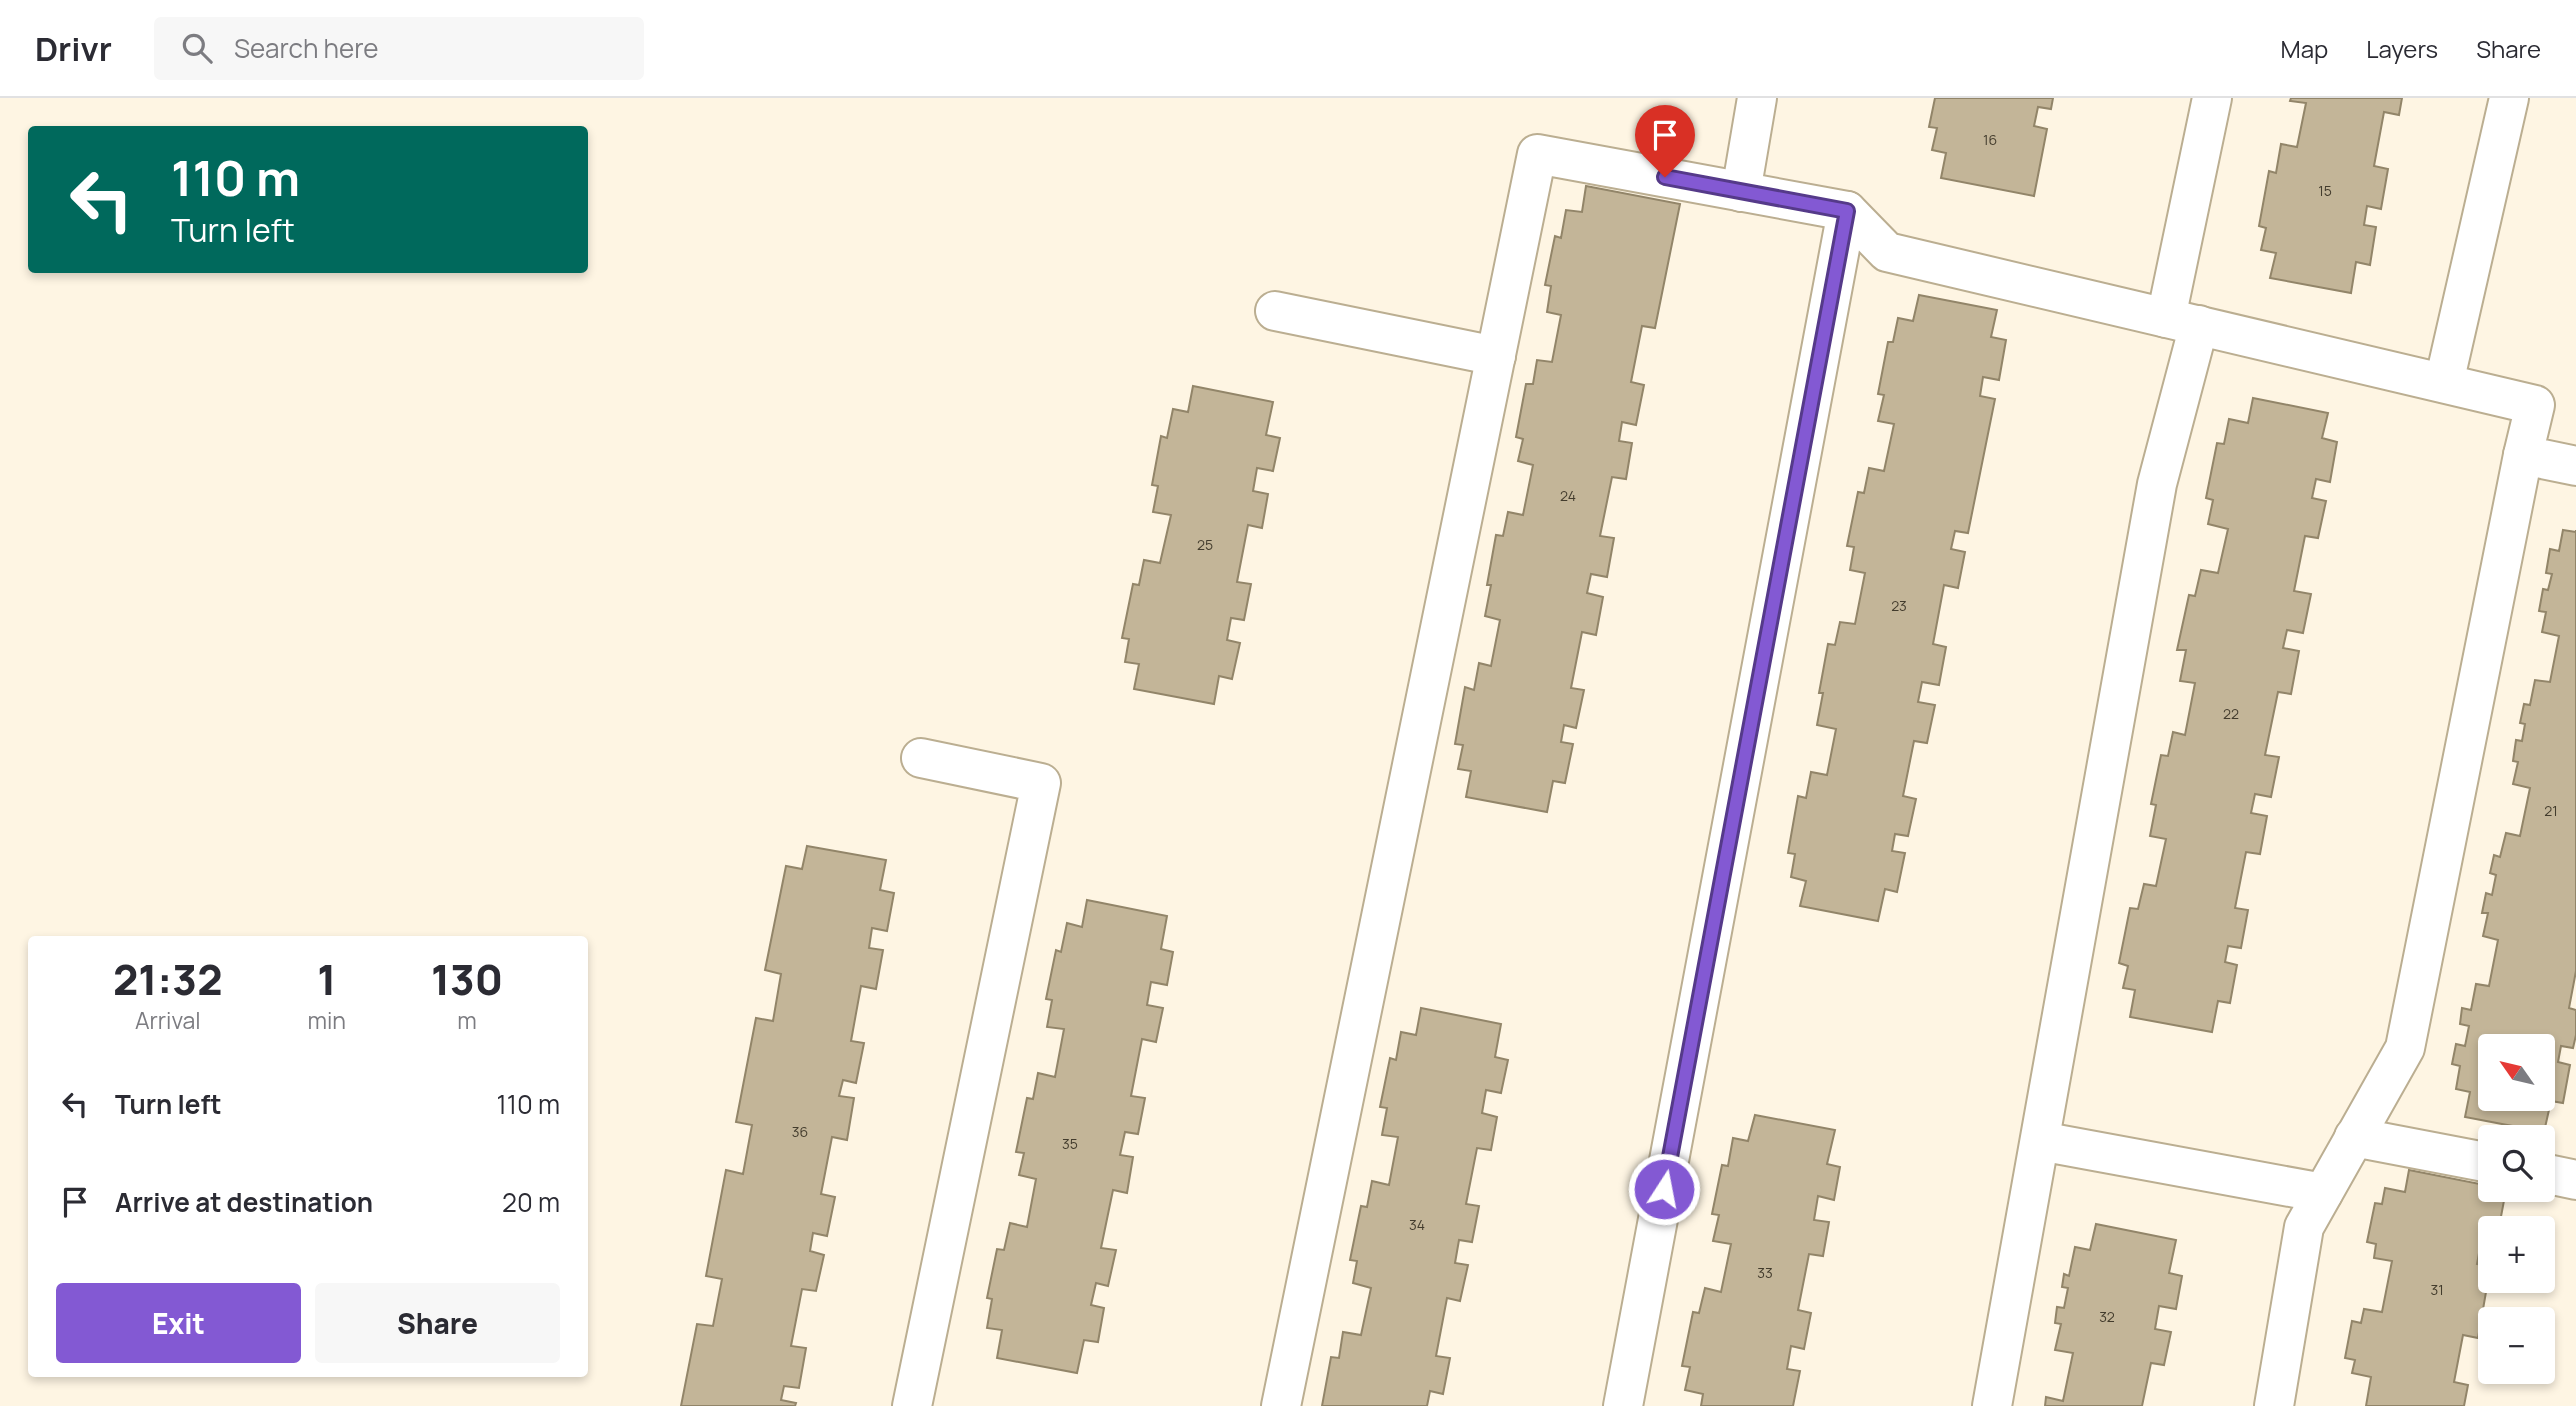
<!DOCTYPE html>
<meta charset="utf-8">
<style>
:root{--surface:#fff;--page:#f7f7f7;--text:#2b2b33;--muted:#7c7c81;--line:#e1e1e2;--accent:#8359d3}
body{margin:0;font-family:Manrope,sans-serif;background:var(--page);color:var(--text);height:100vh;display:flex;flex-direction:column;font-size:26px;white-space:nowrap}
*{box-sizing:border-box;margin:0}
p{font-size:23px;color:var(--muted)}
.icon{flex:none;width:38px;height:38px;fill:none;stroke:currentColor;stroke-width:2;stroke-linecap:round;stroke-linejoin:round}
.map{position:relative;flex:1;overflow:hidden}
.details{position:absolute;left:28px;top:838px;width:560px;height:441px;display:flex;flex-direction:column;background:var(--surface);border-radius:7px;box-shadow:0 4px 10px #0003}
.details>*{flex:none}
.banner{position:absolute;left:28px;top:28px;width:560px;height:147px;border-radius:7px;box-shadow:0 4px 10px #0003;background:#00695c;color:#fff;overflow:hidden}
.needle{width:46px;rotate:304deg}
.fabs{position:absolute;left:2478px;top:936px;display:grid;gap:14px}
.fabs a{display:grid;place-items:center;width:77px;height:77px;border-radius:7px;background:var(--surface);box-shadow:0 4px 10px #0003;font-size:35px}
.pin{position:absolute;display:grid;place-items:center;width:60px;height:60px;color:#fff;margin:-72px -30px;border-radius:50% 50% 50% 0;rotate:-45deg;box-shadow:0 0 7px #0007}
.pin .icon{rotate:45deg}
.me{position:absolute;width:77px;margin:-38px;rotate:11deg;stroke-linejoin:round;filter:drop-shadow(0 0 5px #0008)}
.turn{display:flex;align-items:center;gap:24px;height:147px;padding:0 28px;font-size:32px}
.turn .icon{width:91px;height:91px;stroke-width:2.5}
.turn b{display:block;font-size:49px;line-height:60px}
.eta{display:flex;justify-content:space-evenly;align-items:center;height:119px;text-align:center}
.eta b{font-size:42px;font-weight:800;line-height:49px}
.cta{display:flex;gap:14px;margin-top:auto;padding:14px 28px}
.cta a{flex:1;height:80px;border-radius:7px;background:var(--accent);color:#fff;font-size:28px;font-weight:800;line-height:80px;text-align:center}
.cta a+a{background:var(--page);color:var(--text)}
ul{padding:0;list-style:none}
li{display:flex;align-items:center;gap:21px;height:98px;padding:0 28px}
li div{flex:1}
li b{display:block;font-size:26px}
li em{font-style:normal}
header{display:flex;align-items:center;gap:42px;box-sizing:border-box;height:98px;padding:0 35px;background:var(--surface);border-bottom:2px solid var(--line)}
header strong{font-size:33px}
nav{display:flex;gap:38px;margin-inline-start:auto;font-size:24px}
.search{width:490px;height:63px;background:var(--page);display:flex;align-items:center;gap:18px;box-sizing:border-box;padding:0 24px;border-radius:7px;color:var(--muted);font-size:26px}
.map>svg:first-child{display:block}
.building{fill:#c3b598;stroke:#928569;stroke-width:2;fill-rule:evenodd}
.lines{fill:none;stroke-linecap:round;stroke-linejoin:round}
.minor-casing{stroke:#bbae91;stroke-width:42}
.minor{stroke:#fff;stroke-width:38}
.route-casing{stroke:#553a89;stroke-width:18}
.route{stroke:#8359d3;stroke-width:12}
.labels{text-anchor:middle;dominant-baseline:central;stroke-width:7;stroke-linejoin:round;paint-order:stroke}
.number-label{font-size:14px;fill:#433c2d}
</style>
<header>
<strong>Drivr</strong>
<div class="search"><svg class="icon" aria-label="search" viewBox="0 0 24 24"><circle cx="10" cy="10" r="6"/><path d="M15 15l6 6"/></svg>Search here</div>
<nav><a>Map</a><a>Layers</a><a>Share</a></nav>
</header>
<div class="map">
<svg width="2576" height="1308" viewBox="0 0 2576 1308">
<rect width="100%" height="100%" fill="#fef5e3"/>
<g class="building">
<path d="M 1935,0 L 2053,0 L 2051,11 L 2038,9 L 2034,28 L 2047,31 L 2034,98 L 1941,80 L 1946,55 L 1932,52 L 1937,30 L 1929,29 Z"/>
<path d="M 2291,0 L 2402,0 L 2399,17 L 2384,14 L 2374,68 L 2388,71 L 2381,111 L 2367,108 L 2364,127 L 2376,129 L 2370,167 L 2356,164 L 2351,195 L 2270,180 L 2276,155 L 2261,152 L 2266,130 L 2259,128 L 2269,73 L 2276,75 L 2281,46 L 2297,49 L 2306,5 L 2290,3 Z"/>
<path d="M 1586,88 L 1680,106 L 1655,230 L 1642,228 L 1631,284 L 1644,287 L 1636,327 L 1622,324 L 1619,343 L 1632,345 L 1626,381 L 1612,379 L 1600,438 L 1614,440 L 1607,479 L 1591,476 L 1587,495 L 1603,499 L 1596,537 L 1582,534 L 1571,590 L 1584,592 L 1576,630 L 1564,627 L 1561,644 L 1573,646 L 1565,685 L 1553,683 L 1547,714 L 1466,699 L 1471,673 L 1458,671 L 1463,647 L 1455,646 L 1465,589 L 1474,592 L 1479,565 L 1491,568 L 1500,522 L 1485,518 L 1491,487 L 1487,487 L 1496,437 L 1503,438 L 1508,414 L 1523,417 L 1533,367 L 1518,363 L 1523,341 L 1516,339 L 1526,286 L 1533,286 L 1537,262 L 1552,264 L 1561,217 L 1547,214 L 1551,188 L 1545,187 L 1555,138 L 1561,140 L 1566,112 L 1582,114 Z"/>
<path d="M 1919,197 L 1997,212 L 1991,239 L 2006,242 L 1999,282 L 1983,279 L 1980,298 L 1995,301 L 1968,435 L 1955,433 L 1951,451 L 1965,454 L 1958,490 L 1944,487 L 1933,546 L 1946,549 L 1939,587 L 1922,584 L 1918,604 L 1935,607 L 1927,645 L 1914,643 L 1903,698 L 1916,701 L 1908,738 L 1895,736 L 1892,753 L 1905,755 L 1897,794 L 1885,791 L 1878,823 L 1800,808 L 1806,783 L 1791,779 L 1795,756 L 1788,755 L 1798,698 L 1806,700 L 1811,674 L 1827,677 L 1836,631 L 1817,627 L 1823,595 L 1819,595 L 1828,546 L 1835,547 L 1840,524 L 1855,526 L 1865,475 L 1850,472 L 1854,449 L 1847,448 L 1858,394 L 1864,395 L 1869,370 L 1884,373 L 1894,326 L 1878,323 L 1884,297 L 1878,296 L 1888,244 L 1893,244 L 1898,220 L 1913,223 Z"/>
<path d="M 1193,288 L 1273,304 L 1266,337 L 1280,340 L 1273,373 L 1257,370 L 1253,393 L 1268,396 L 1262,430 L 1248,427 L 1237,484 L 1251,486 L 1244,522 L 1231,520 L 1227,542 L 1240,545 L 1232,581 L 1219,578 L 1214,606 L 1134,591 L 1139,566 L 1125,564 L 1129,541 L 1122,540 L 1133,486 L 1139,487 L 1144,462 L 1160,465 L 1171,417 L 1153,414 L 1158,388 L 1152,387 L 1161,338 L 1167,340 L 1173,311 L 1188,314 Z"/>
<path d="M 2253,300 L 2328,315 L 2322,340 L 2337,344 L 2330,384 L 2316,381 L 2312,400 L 2326,403 L 2318,440 L 2305,438 L 2294,493 L 2311,496 L 2303,535 L 2287,532 L 2283,550 L 2299,553 L 2291,596 L 2278,594 L 2265,657 L 2279,659 L 2271,699 L 2255,696 L 2251,715 L 2267,718 L 2260,756 L 2246,754 L 2235,810 L 2248,812 L 2241,850 L 2228,848 L 2225,864 L 2237,867 L 2230,905 L 2218,903 L 2212,934 L 2130,919 L 2135,892 L 2123,890 L 2128,868 L 2119,865 L 2130,810 L 2138,811 L 2144,786 L 2156,788 L 2166,741 L 2150,738 L 2156,707 L 2151,706 L 2161,657 L 2168,658 L 2173,634 L 2185,637 L 2195,585 L 2180,583 L 2186,552 L 2177,552 L 2189,497 L 2195,498 L 2201,472 L 2218,475 L 2228,431 L 2208,426 L 2213,402 L 2206,400 L 2217,345 L 2224,346 L 2229,321 L 2248,325 Z"/>
<path d="M 2563,432 L 2576,434 L 2576,432 L 2576,873 L 2569,910 L 2576,912 L 2576,937 L 2573,950 L 2561,948 L 2558,964 L 2570,967 L 2563,1005 L 2551,1003 L 2544,1034 L 2465,1019 L 2470,994 L 2456,991 L 2460,968 L 2452,966 L 2456,946 L 2465,948 L 2469,928 L 2460,926 L 2462,910 L 2471,912 L 2476,886 L 2489,888 L 2498,842 L 2483,838 L 2488,815 L 2482,815 L 2486,795 L 2492,797 L 2496,777 L 2490,775 L 2494,757 L 2500,759 L 2506,735 L 2520,738 L 2530,690 L 2513,686 L 2518,664 L 2513,663 L 2516,642 L 2522,643 L 2525,626 L 2520,625 L 2524,606 L 2530,607 L 2535,582 L 2550,584 L 2559,538 L 2542,534 L 2546,514 L 2539,513 L 2543,491 L 2548,492 L 2552,476 L 2546,475 L 2550,451 L 2559,453 ZM 2490,948 L 2543,948 L 2543,1001 L 2490,1001 Z"/>
<path d="M 807,748 L 886,762 L 880,792 L 894,795 L 887,833 L 872,830 L 869,850 L 883,852 L 876,891 L 861,888 L 851,943 L 864,945 L 856,985 L 843,982 L 839,998 L 854,1000 L 847,1042 L 832,1039 L 821,1096 L 835,1099 L 827,1138 L 813,1135 L 810,1153 L 824,1157 L 816,1193 L 802,1191 L 791,1248 L 806,1250 L 799,1290 L 784,1288 L 781,1302 L 796,1305 L 795,1308 L 681,1308 L 697,1226 L 713,1228 L 722,1181 L 706,1178 L 726,1072 L 743,1076 L 752,1027 L 736,1024 L 756,920 L 773,923 L 781,876 L 765,872 L 786,768 L 802,771 Z"/>
<path d="M 1087,802 L 1167,818 L 1161,851 L 1173,854 L 1167,887 L 1151,884 L 1147,907 L 1163,910 L 1156,944 L 1142,941 L 1131,998 L 1145,1000 L 1138,1036 L 1125,1034 L 1120,1057 L 1133,1059 L 1127,1095 L 1113,1092 L 1101,1150 L 1116,1152 L 1108,1188 L 1096,1185 L 1091,1207 L 1104,1210 L 1098,1244 L 1084,1242 L 1077,1275 L 997,1260 L 1002,1232 L 987,1230 L 992,1201 L 987,1200 L 997,1151 L 1004,1152 L 1010,1125 L 1027,1129 L 1036,1081 L 1019,1077 L 1024,1055 L 1016,1054 L 1027,1000 L 1033,1001 L 1038,975 L 1055,979 L 1064,931 L 1047,929 L 1052,902 L 1046,901 L 1056,852 L 1061,854 L 1067,825 L 1082,829 Z"/>
<path d="M 1421,910 L 1501,926 L 1495,959 L 1508,962 L 1501,995 L 1486,992 L 1482,1015 L 1497,1019 L 1491,1052 L 1477,1050 L 1466,1106 L 1479,1108 L 1472,1144 L 1459,1142 L 1455,1165 L 1468,1167 L 1460,1203 L 1447,1200 L 1436,1258 L 1450,1260 L 1443,1296 L 1430,1293 L 1427,1308 L 1322,1308 L 1331,1259 L 1339,1260 L 1343,1234 L 1361,1237 L 1371,1190 L 1353,1185 L 1357,1163 L 1350,1162 L 1361,1108 L 1367,1109 L 1372,1083 L 1389,1087 L 1398,1039 L 1382,1037 L 1387,1010 L 1380,1009 L 1390,960 L 1396,962 L 1401,934 L 1416,937 Z"/>
<path d="M 1755,1017 L 1835,1032 L 1827,1066 L 1840,1069 L 1834,1102 L 1818,1098 L 1814,1122 L 1829,1124 L 1823,1158 L 1809,1156 L 1798,1212 L 1811,1215 L 1804,1251 L 1791,1248 L 1787,1271 L 1800,1273 L 1793,1308 L 1701,1308 L 1703,1296 L 1685,1292 L 1690,1269 L 1682,1268 L 1693,1214 L 1699,1215 L 1705,1190 L 1721,1194 L 1731,1146 L 1713,1143 L 1719,1117 L 1712,1116 L 1722,1067 L 1728,1068 L 1733,1040 L 1748,1043 Z"/>
<path d="M 2409,1072 L 2490,1088 L 2490,1092 L 2506,1092 L 2500,1124 L 2485,1122 L 2477,1166 L 2490,1169 L 2490,1171 L 2478,1240 L 2463,1237 L 2454,1284 L 2468,1287 L 2464,1308 L 2366,1308 L 2371,1279 L 2352,1275 L 2355,1262 L 2345,1260 L 2352,1223 L 2361,1225 L 2364,1211 L 2382,1214 L 2392,1163 L 2374,1160 L 2376,1146 L 2367,1144 L 2375,1105 L 2382,1106 L 2385,1090 L 2405,1094 Z"/>
<path d="M 2096,1126 L 2176,1142 L 2169,1175 L 2182,1178 L 2176,1211 L 2159,1208 L 2155,1231 L 2171,1234 L 2164,1267 L 2151,1265 L 2142,1308 L 2045,1308 L 2046,1299 L 2063,1303 L 2073,1255 L 2055,1252 L 2061,1226 L 2055,1225 L 2057,1209 L 2064,1210 L 2068,1190 L 2062,1189 L 2064,1176 L 2069,1178 L 2075,1149 L 2090,1152 Z"/>
</g>
<g class="lines">
<g class="minor-casing">
<g id="minor">
<path d="M 1741,94 L 1757,0"/>
<path d="M 1275,213 L 1496,258"/>
<path d="M 2166,220 L 2212,0"/>
<path d="M 2444,285 L 2509,0"/>
<path d="M 2354,1039 L 2490,1065"/>
<path d="M 2040,1043 L 2323,1095"/>
<path d="M 2543,1075 L 2576,1082"/>
<path d="M 912,1308 L 1041,685 L 921,660"/>
<path d="M 1281,1308 L 1537,56 L 1847,113 L 1887,154 L 2535,307 L 2523,357 L 2576,368"/>
<path d="M 1623,1308 L 1847,113"/>
<path d="M 1992,1308 L 2157,386 L 2199,227"/>
<path d="M 2274,1308 L 2304,1129 L 2405,950 L 2523,357"/>
</g>
</g>
<use href="#minor" class="minor"/>
</g>
<g class="lines">
<g class="route-casing">
<path id="route" d="M 1664,1091 L 1847,113 L 1665,79"/>
</g>
<use href="#route" class="route"/>
</g>
<g class="labels">
<g class="number-label">
<text x="1990" y="41">16</text>
<text x="2325" y="92">15</text>
<text x="1568" y="397">24</text>
<text x="1205" y="446">25</text>
<text x="1899" y="507">23</text>
<text x="2231" y="615">22</text>
<text x="2551" y="712">21</text>
<text x="800" y="1033">36</text>
<text x="1070" y="1045">35</text>
<text x="1417" y="1126">34</text>
<text x="1765" y="1174">33</text>
<text x="2437" y="1191">31</text>
<text x="2107" y="1218">32</text>
</g>
</g>
</svg>
<div class="fabs">
<a><svg class="needle" viewBox="-14 -14 28 28"><path d="M0-13l5 13h-10z" fill="#e53935"/><path d="M0 13l5-13h-10z" fill="#7c7c81"/></svg></a>
<a><svg class="icon" aria-label="search" viewBox="0 0 24 24"><circle cx="10" cy="10" r="6"/><path d="M15 15l6 6"/></svg></a>
<a>+</a>
<a>−</a>
</div>
<div class="pin" style="left:1665px;top:79px;background:#d93025"><svg class="icon" aria-label="arrive" viewBox="0 0 24 24"><path d="M6 21V4h12l-3 4 3 4H6"/></svg></div>
<svg class="me" style="left:1664px;top:1091px" viewBox="-20 -20 40 40"><circle r="17" fill="#8359d3" stroke="#fff" stroke-width="3"/><path d="M0-11L8 9 0 5-8 9z" fill="#fff"/></svg>
<div class="banner">
<div class="turn"><svg class="icon" aria-label="left" viewBox="0 0 24 24"><path d="M17 20v-9H6M10 6l-5 5 5 5"/></svg><div><b>110 m</b>Turn left</div></div>
</div>
<section class="details">
<div class="eta">
<div><b>21:32</b><p>Arrival</p></div>
<div><b>1</b><p>min</p></div>
<div><b>130</b><p>m</p></div>
</div>
<ul>
<li><svg class="icon" aria-label="left" viewBox="0 0 24 24"><path d="M17 20v-9H6M10 6l-5 5 5 5"/></svg><div><b>Turn left</b></div><em>110 m</em></li>
<li><svg class="icon" aria-label="arrive" viewBox="0 0 24 24"><path d="M6 21V4h12l-3 4 3 4H6"/></svg><div><b>Arrive at destination</b></div><em>20 m</em></li>
</ul>
<div class="cta"><a>Exit</a><a>Share</a></div>
</section>
</div>
